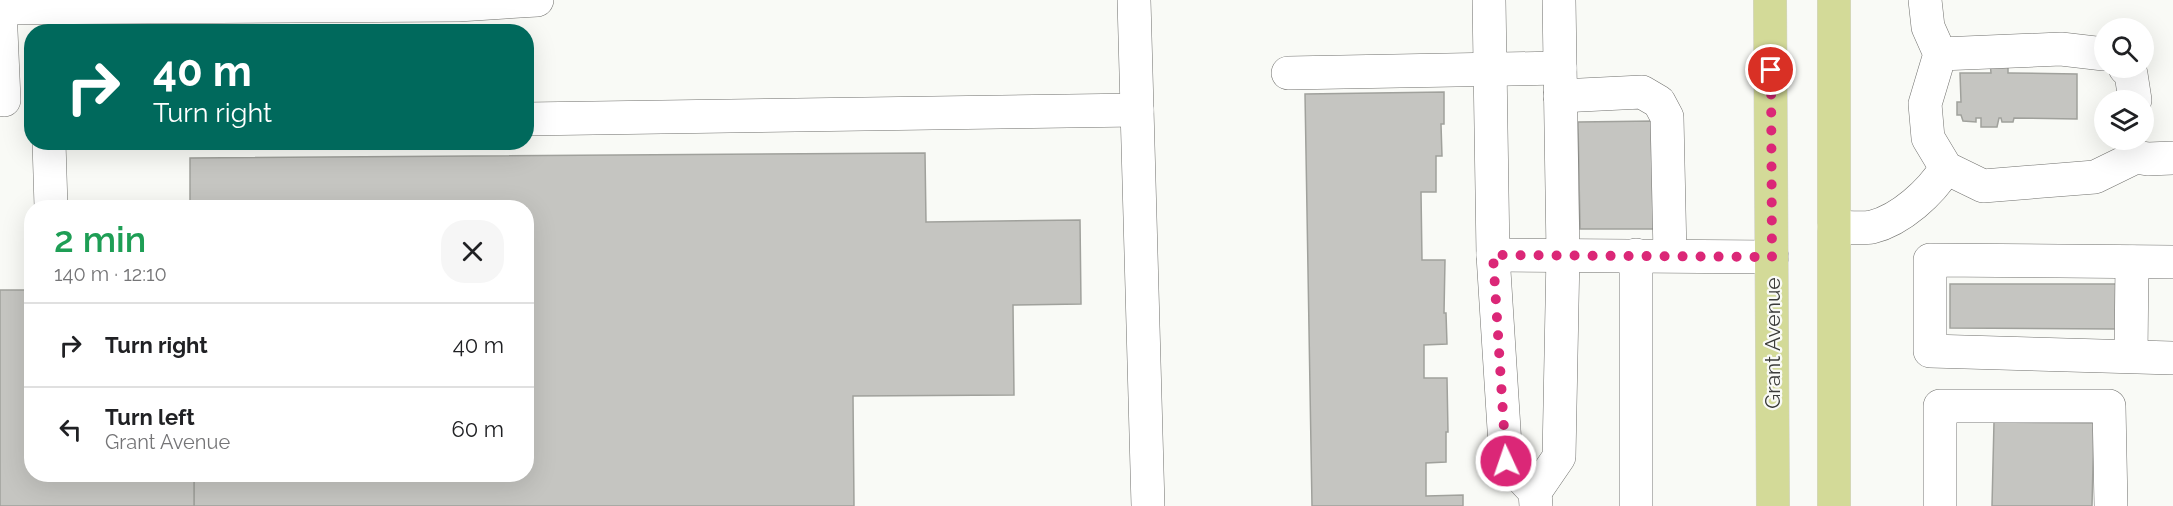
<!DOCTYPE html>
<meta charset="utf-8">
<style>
:root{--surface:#fff;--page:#f6f6f6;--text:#202124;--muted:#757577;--line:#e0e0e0}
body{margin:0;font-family:Raleway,sans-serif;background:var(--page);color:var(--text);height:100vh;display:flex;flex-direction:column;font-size:22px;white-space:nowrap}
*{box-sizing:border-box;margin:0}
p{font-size:20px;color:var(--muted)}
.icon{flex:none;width:33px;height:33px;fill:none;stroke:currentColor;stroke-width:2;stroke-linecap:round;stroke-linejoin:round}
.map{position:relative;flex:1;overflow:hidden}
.sheet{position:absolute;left:24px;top:200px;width:510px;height:282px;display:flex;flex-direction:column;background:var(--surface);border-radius:24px;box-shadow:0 6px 24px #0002}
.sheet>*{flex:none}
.hud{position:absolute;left:24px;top:24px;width:510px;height:126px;border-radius:24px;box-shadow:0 6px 24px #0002;background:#00695c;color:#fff;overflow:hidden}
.fabs{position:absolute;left:2094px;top:18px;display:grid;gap:12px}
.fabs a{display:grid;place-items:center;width:60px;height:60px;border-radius:50%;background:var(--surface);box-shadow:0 6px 24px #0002;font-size:30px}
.pin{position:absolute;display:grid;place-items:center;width:51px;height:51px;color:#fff;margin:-26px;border:3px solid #fff;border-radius:50%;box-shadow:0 2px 6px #0007}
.me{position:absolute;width:66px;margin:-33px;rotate:357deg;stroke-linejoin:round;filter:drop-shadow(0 0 4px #0008)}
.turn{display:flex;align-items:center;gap:21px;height:126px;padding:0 30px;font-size:27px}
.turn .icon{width:78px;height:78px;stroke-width:2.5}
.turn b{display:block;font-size:42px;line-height:51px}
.round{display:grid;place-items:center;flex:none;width:63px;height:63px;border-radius:24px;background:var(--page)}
.overview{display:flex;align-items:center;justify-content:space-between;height:102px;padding:0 30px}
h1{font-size:36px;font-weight:600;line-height:45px;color:#1e9e55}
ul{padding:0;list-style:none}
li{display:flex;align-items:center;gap:18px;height:84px;padding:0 30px;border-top:2px solid var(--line)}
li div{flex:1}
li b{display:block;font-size:22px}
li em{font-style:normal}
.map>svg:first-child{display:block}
.building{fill:#c5c5c1;stroke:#a0a19c;stroke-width:1.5}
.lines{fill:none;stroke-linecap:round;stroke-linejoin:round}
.minor-casing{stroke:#71716e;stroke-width:34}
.major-casing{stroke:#d4d4d3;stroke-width:34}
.minor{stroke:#fff;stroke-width:33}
.major{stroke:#d3da98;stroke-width:33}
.route{stroke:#db2777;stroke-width:10;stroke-dasharray:0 18}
.labels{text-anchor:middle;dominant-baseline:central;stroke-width:4.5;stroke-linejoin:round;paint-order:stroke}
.street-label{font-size:21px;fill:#3a3b39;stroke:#f9faf6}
</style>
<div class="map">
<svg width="2173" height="506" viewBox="0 0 2173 506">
<rect width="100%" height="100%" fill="#f9faf6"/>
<g class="building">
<path d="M 1990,62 L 2008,63 L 2008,73 L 2010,73 L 2077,74 L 2077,119 L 2014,118 L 2013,122 L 2002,122 L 2001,118 L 1999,118 L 1997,127 L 1981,127 L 1981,118 L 1976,118 L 1976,122 L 1963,121 L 1961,115 L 1957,115 L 1957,102 L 1961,102 L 1960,73 L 1991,73 Z"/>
<path d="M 1444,92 L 1444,124 L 1441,124 L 1442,156 L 1436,156 L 1436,192 L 1421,192 L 1422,260 L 1445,260 L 1444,313 L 1446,313 L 1447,344 L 1424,345 L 1424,378 L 1447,378 L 1448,432 L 1446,432 L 1446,462 L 1426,463 L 1426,496 L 1463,495 L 1463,506 L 1312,506 L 1305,94 Z"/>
<path d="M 1655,121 L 1656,229 L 1580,229 L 1578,122 Z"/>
<path d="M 925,153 L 926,222 L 1080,220 L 1081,304 L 1013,305 L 1014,395 L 853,396 L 854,506 L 194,506 L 194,474 L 526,474 L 526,207 L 190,207 L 190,158 Z"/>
<path d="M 1950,284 L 2117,284 L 2117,329 L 1950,328 Z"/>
<path d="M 0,290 L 32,290 L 32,474 L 194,474 L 194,506 L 0,506 Z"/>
<path d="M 1994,422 L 2094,423 L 2092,506 L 1992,506 Z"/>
</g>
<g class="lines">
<g class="minor-casing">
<g id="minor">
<path d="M 1134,0 L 1148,506"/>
<path d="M 1489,0 L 1493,255 L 1506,461 L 1535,492 L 1536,506"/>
<path d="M 1925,0 L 1928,27 L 1940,54 L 1925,104 L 1928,138 L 1946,168 L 1983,186 L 2095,177 L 2136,157 L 2148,159 L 2173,158"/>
<path d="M 0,8 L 458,5 L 537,0"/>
<path d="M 0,8 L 4,100"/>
<path d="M 1940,54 L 2061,49 L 2104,54"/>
<path d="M 2125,68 L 2131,74 L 2135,100"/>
<path d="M 1288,73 L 1560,68"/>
<path d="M 1560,96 L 1642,92 L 1659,102 L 1667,117 L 1670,255"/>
<path d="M 526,119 L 1137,110"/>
<path d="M 49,142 L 51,207"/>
<path d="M 1834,227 C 1846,227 1861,229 1872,227 C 1901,220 1931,192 1946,168"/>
<path d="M 1493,255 L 1772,257"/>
<path d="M 1636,255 L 1636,506"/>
<path d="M 2173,262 L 1930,260 L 1930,351 L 2173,358"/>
<path d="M 2131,356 L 2132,262"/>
<path d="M 1535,492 L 1559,457 L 1563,254 L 1559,0"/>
<path d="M 1940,506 L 1940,406 L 2109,406 L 2111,506"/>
</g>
</g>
<g class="major-casing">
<g id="major">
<path d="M 1770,0 L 1773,506"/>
<path d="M 1834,0 L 1834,506"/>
</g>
</g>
<use href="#minor" class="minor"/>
<use href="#major" class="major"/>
</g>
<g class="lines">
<path class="route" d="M 1506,461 L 1493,255 L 1772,257 L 1771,70"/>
</g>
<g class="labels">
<g class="street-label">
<text transform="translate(1772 343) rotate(-90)">Grant Avenue</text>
</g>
</g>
</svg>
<div class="fabs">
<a><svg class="icon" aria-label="search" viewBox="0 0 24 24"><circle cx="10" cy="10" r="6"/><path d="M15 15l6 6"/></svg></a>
<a><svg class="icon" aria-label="layers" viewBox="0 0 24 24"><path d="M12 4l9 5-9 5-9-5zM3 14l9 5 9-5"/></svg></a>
</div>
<div class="pin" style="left:1771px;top:70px;background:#d93025"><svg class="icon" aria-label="arrive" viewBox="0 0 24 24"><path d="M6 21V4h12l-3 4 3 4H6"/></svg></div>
<svg class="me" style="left:1506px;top:461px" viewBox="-20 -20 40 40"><circle r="17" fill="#db2777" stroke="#fff" stroke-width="3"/><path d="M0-11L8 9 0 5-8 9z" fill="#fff"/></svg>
<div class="hud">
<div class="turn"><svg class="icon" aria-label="right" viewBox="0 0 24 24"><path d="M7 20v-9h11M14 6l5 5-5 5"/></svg><div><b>40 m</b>Turn right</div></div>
</div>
<section class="sheet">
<div class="overview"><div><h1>2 min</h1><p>140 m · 12:10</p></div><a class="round"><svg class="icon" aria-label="close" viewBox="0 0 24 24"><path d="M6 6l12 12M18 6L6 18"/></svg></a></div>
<ul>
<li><svg class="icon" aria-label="right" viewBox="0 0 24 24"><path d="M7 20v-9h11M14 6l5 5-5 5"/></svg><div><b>Turn right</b></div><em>40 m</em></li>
<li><svg class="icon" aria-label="left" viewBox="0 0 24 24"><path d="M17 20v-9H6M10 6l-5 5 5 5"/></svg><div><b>Turn left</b><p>Grant Avenue</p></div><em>60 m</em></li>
</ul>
</section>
</div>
